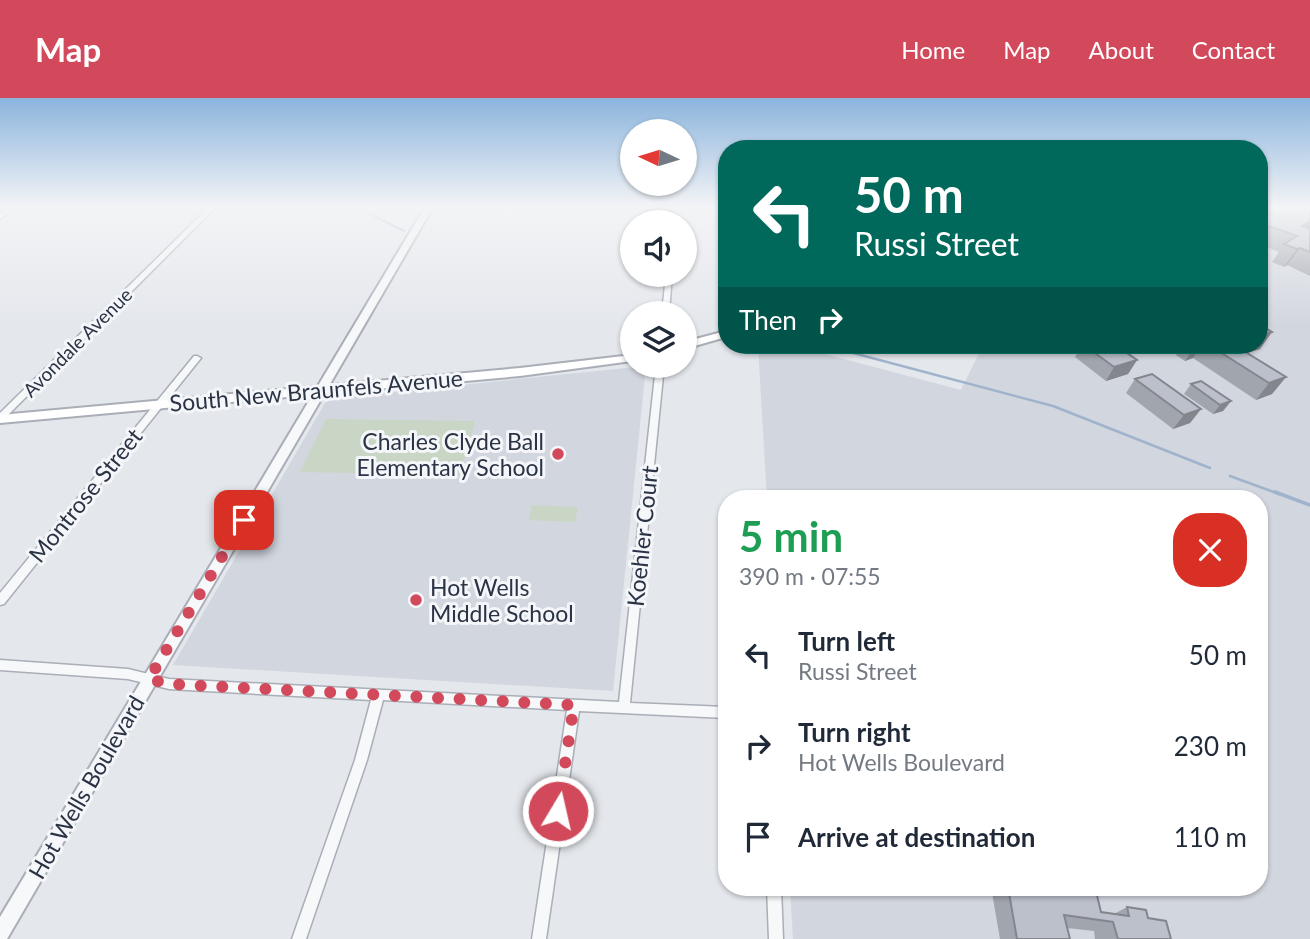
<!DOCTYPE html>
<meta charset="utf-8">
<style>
:root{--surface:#fff;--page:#f6f6f7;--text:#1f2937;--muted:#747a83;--accent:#d1495b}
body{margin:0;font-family:Lato,sans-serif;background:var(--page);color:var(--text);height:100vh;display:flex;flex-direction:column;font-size:26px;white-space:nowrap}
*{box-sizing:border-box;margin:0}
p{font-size:23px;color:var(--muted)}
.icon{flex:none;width:38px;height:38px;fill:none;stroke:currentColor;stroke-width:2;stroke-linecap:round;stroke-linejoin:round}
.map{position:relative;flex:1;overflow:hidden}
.details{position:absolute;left:718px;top:392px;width:550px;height:406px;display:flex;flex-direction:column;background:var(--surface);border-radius:28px;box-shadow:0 2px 5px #0004}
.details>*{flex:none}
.hud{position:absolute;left:718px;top:42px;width:550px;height:214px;border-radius:28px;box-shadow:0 2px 5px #0004;background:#00695c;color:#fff;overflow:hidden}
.needle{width:46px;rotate:274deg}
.tools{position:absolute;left:620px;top:21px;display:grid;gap:14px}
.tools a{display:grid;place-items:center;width:77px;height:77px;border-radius:50%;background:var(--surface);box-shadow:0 2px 5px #0004;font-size:35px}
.pin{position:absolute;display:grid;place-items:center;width:60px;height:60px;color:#fff;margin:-30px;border-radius:14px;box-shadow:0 4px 10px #0006}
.me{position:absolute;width:77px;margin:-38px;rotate:9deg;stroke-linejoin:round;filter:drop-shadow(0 0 5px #0008)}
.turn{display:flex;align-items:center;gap:24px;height:147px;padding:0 21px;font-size:32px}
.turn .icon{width:91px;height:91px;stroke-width:2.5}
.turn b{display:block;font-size:49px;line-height:60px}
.then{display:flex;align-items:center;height:66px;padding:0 21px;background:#0003;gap:14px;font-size:26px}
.round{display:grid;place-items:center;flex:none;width:74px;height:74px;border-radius:28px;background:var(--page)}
.summary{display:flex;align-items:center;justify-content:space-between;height:119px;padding:0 21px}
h1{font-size:42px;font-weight:700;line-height:52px;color:#1e9e55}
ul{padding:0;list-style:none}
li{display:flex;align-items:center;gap:21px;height:91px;padding:0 21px}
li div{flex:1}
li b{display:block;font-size:26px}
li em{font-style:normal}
header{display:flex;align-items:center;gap:42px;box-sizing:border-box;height:98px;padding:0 35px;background:var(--accent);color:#fff}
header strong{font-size:33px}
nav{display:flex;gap:38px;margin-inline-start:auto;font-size:24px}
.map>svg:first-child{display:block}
.built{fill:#d2d6de}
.green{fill:#c9d6c5}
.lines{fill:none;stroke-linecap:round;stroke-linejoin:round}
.stream-far1{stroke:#9fb4cc;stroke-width:2.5}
.stream{stroke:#9fb4cc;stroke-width:3.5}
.minor-casing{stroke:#a9aeb7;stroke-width:3}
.tertiary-casing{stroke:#a9aeb7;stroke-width:4}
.secondary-casing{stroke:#a9aeb7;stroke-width:4}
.minor{fill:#f7f8fa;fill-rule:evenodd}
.tertiary{fill:#f7f8fa;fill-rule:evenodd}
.secondary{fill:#fff;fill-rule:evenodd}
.wall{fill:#a1a5ae}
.shaded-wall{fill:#83868d}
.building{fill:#bbc0ca;stroke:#83868d;stroke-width:2}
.route{stroke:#d1495b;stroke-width:12;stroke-dasharray:0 21.6}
.poi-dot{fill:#d1495b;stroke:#f4f6f9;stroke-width:2.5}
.labels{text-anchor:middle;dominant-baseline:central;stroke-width:6;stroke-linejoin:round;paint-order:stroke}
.far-street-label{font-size:19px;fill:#2b3445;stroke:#f4f6f9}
.street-label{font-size:23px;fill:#2b3445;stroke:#f4f6f9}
.poi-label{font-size:23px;fill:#2b3445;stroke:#f4f6f9;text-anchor:end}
</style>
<header>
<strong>Map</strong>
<nav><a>Home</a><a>Map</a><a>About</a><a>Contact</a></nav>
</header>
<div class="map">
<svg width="1310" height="841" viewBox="0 0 1310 841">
<rect width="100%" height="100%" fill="#e4e7ec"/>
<g class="built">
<path d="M 1258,109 L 1310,109 L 1310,841 L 793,841 L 790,789 L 1258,789 L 1258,401 L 767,401 L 758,247 L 791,247 L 961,292 L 983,247 L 1258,247 Z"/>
<path d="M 646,268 L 613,593 L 173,567 L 325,305 L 333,300 Z"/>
</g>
<g class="green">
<path d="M 326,321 L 475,323 L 460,377 L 300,374 Z"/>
<path d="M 532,407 L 578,409 L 575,424 L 529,422 Z"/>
</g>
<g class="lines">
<g class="stream-far1">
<path d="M 356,109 L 404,133"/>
<path d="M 823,247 L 1053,308 L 1210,370"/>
<path d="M 1230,378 L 1279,396"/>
</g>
<path class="stream" d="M 1275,394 L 1310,407"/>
<g class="minor-casing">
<g id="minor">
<path d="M 10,109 L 17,109 L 0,121 L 0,116 Z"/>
<path d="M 209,109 L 216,109 L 3,322 L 0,323 L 0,315 Z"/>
<path d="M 633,109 L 676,109 L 678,111 L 675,113 L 636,111 Z"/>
<path d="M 666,177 L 672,177 L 669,215 L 662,215 Z"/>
<path d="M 194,258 L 197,258 L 201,260 L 4,506 L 0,507 L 0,495 Z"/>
<path d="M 656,268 L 664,268 L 630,605 L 726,609 L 726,620 L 579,613 L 546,841 L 532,841 L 567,612 L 383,602 L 367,662 L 306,841 L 292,841 L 355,662 L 371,602 L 169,591 L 128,581 L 0,572 L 0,562 L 128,571 L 169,581 L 619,604 Z"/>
<path d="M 767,789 L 781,789 L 783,841 L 769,841 Z"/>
</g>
</g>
<g class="tertiary-casing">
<path id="tertiary" d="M 425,109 L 433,109 L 7,841 L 0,841 L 0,819 Z"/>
</g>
<g class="secondary-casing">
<g id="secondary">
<path d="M 726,233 L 726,239 L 684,251 L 684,244 Z"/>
<path d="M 632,257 L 632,263 L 520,278 L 0,325 L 0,317 L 520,270 Z"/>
</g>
</g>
<use href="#minor" class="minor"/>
<use href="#tertiary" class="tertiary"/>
<use href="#secondary" class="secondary"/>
</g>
<g class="wall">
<path d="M 1310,109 L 1310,178 L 1287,167 L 1284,169 L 1272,164 L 1279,154 L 1258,145 L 1258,111 Z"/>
<path d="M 1082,247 L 1115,247 L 1137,262 L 1128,276 L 1106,283 L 1075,259 Z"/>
<path d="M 1182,247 L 1258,247 L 1260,251 L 1247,255 L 1286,279 L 1272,296 L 1256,302 L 1193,260 L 1185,263 L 1176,257 Z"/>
<path d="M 1135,281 L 1201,311 L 1190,325 L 1173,331 L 1126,295 Z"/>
<path d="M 1191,286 L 1231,303 L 1223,313 L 1213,316 L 1184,296 Z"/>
<path d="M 991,789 L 1095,789 L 1101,814 L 1114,816 L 1127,809 L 1148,820 L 1171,841 L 1095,841 L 1094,833 L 1067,830 L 1070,841 L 1000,841 Z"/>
</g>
<g class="shaded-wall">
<path d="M 1310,123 L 1310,132 L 1302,128 Z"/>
<path d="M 1300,150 L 1287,167 L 1284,169 L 1297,151 Z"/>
<path d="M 1272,234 L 1260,251 L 1231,260 L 1234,247 L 1258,247 L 1258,239 Z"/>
<path d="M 1196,247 L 1202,247 L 1193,260 L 1185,263 Z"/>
<path d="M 1137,262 L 1128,276 L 1106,283 L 1114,269 Z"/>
<path d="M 1286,279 L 1272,296 L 1256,302 L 1269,285 Z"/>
<path d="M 1231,303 L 1223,313 L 1213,316 L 1220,307 Z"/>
<path d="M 1201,311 L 1190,325 L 1173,331 L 1184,317 Z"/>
</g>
<g class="building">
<path d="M 1261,109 L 1310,109 L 1310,123 L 1302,128 L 1310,131 L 1310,154 L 1300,150 L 1297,151 L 1284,146 L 1297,138 L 1258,124 L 1258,111 Z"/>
<path d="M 1258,226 L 1272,234 L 1258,239 Z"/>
<path d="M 1084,247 L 1115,247 L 1137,262 L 1114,269 Z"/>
<path d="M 1209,247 L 1234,247 L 1286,279 L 1269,285 Z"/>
<path d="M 1152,276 L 1201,311 L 1184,317 L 1135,281 Z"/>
<path d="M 1201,283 L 1231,303 L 1220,307 L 1191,286 Z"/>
<path d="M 1008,789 L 1095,789 L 1101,814 L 1129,818 L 1127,809 L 1146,812 L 1148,820 L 1166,823 L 1171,841 L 1118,841 L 1113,824 L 1064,817 L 1070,841 L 1017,841 Z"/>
</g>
<linearGradient id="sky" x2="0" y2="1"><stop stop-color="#8bb4dd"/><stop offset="0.48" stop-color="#f3f4f6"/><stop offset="1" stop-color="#f3f4f6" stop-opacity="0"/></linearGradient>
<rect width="1310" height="227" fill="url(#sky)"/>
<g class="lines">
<path class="route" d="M 244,422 L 149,581 L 169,586 L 574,607 L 558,713"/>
</g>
<g class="poi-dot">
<circle cx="558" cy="356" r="7"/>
<circle cx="416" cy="502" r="7"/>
</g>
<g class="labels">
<g class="far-street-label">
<text transform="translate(77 244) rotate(-45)">Avondale Avenue</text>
</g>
<g class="street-label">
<text transform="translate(316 292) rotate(-5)">South New Braunfels Avenue</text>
<text transform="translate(85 397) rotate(-51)">Montrose Street</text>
<text transform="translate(642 438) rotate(-84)">Koehler Court</text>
<text transform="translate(86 689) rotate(-60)">Hot Wells Boulevard</text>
</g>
<g class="poi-label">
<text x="544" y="343">Charles Clyde Ball<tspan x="544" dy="26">Elementary School</tspan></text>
<text x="430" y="489" text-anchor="start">Hot Wells<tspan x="430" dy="26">Middle School</tspan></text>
</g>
</g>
</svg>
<div class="tools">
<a><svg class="needle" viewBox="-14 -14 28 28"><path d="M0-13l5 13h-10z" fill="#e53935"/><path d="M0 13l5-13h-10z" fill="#747a83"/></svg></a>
<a><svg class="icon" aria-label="sound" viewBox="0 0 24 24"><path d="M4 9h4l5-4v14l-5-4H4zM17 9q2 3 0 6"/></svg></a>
<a><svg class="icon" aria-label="layers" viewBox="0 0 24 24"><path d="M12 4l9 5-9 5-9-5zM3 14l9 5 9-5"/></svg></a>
</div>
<div class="pin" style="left:244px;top:422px;background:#d93025"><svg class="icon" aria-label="arrive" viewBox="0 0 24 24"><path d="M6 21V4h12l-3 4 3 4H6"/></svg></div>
<svg class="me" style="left:558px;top:713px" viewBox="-20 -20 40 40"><circle r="17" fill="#d1495b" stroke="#fff" stroke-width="3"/><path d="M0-11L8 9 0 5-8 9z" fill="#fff"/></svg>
<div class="hud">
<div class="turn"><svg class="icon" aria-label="left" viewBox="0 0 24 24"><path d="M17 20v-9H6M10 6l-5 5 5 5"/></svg><div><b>50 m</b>Russi Street</div></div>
<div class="then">Then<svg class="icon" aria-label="right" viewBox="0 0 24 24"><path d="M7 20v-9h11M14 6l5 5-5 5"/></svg></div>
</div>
<section class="details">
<div class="summary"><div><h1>5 min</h1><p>390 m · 07:55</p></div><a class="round" style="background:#d93025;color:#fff"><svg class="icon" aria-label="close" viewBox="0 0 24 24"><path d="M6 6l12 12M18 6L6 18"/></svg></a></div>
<ul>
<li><svg class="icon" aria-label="left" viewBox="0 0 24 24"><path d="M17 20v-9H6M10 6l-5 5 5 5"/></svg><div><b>Turn left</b><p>Russi Street</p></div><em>50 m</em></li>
<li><svg class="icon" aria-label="right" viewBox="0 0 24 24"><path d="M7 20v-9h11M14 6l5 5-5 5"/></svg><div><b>Turn right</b><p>Hot Wells Boulevard</p></div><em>230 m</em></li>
<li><svg class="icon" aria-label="arrive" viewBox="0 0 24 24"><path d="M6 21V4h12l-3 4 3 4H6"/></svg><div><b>Arrive at destination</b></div><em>110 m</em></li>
</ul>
</section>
</div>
